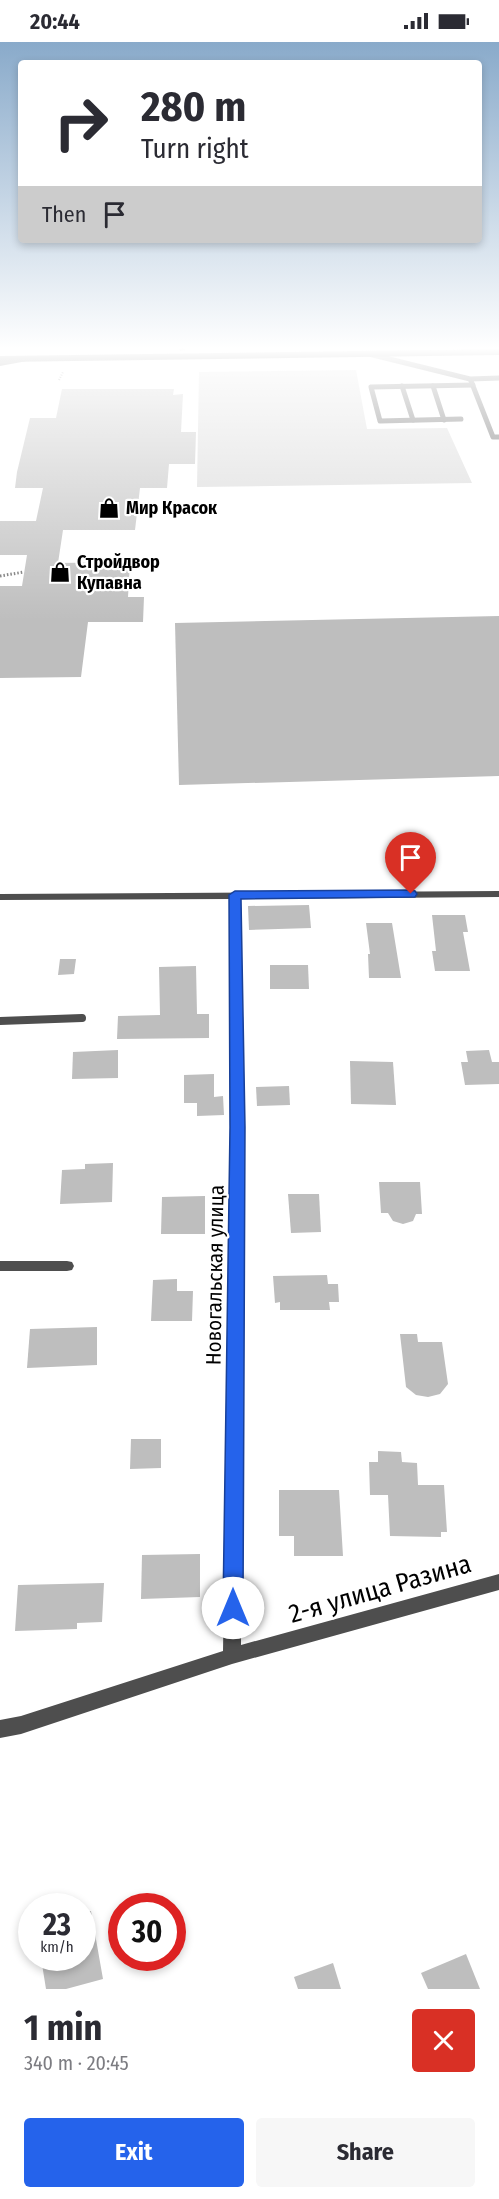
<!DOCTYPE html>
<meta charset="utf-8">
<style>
:root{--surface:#fff;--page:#f7f7f7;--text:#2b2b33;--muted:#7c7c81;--accent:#2563eb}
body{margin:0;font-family:"Fira Sans Condensed",sans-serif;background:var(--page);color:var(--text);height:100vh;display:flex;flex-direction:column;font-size:22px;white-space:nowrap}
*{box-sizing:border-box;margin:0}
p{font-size:20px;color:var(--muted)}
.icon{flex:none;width:33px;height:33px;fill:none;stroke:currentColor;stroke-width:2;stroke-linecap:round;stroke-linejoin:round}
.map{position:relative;height:1947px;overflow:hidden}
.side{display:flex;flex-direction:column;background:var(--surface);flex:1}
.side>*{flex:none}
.guide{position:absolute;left:18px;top:18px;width:464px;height:183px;border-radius:6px;box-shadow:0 3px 9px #0003;background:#fff;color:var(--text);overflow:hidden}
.speed{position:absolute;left:18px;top:1851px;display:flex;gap:12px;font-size:30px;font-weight:700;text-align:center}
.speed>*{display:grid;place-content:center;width:78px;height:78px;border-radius:50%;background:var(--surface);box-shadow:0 3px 9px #0003;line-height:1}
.speed small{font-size:15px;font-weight:400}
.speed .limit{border:9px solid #d22;background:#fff;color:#111}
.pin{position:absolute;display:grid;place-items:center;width:51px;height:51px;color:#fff;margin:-62px -26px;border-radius:50% 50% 50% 0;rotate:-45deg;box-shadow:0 0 6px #0007}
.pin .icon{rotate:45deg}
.me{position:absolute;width:66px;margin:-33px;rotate:0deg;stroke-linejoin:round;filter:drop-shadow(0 0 4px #0008)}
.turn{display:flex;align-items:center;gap:21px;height:126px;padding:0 24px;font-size:27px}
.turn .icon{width:78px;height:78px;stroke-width:2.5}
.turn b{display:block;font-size:42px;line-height:51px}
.then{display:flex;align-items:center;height:57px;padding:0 24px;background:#0003;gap:12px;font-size:22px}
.round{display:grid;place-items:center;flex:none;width:63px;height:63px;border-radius:6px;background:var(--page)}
.overview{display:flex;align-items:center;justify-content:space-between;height:102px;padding:0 24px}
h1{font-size:36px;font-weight:700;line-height:45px}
.button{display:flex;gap:12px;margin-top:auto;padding:12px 24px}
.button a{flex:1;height:69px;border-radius:6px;background:var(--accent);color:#fff;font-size:24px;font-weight:700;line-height:69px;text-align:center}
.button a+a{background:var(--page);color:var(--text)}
.status{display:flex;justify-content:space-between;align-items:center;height:42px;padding:0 30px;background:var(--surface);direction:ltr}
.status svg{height:16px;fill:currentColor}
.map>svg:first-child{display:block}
.green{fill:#d5d5d5}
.building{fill:#bebebe}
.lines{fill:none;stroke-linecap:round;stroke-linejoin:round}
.path-far1{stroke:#707070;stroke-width:2;stroke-dasharray:1 1.5;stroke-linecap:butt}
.path{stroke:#707070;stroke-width:3;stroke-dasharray:1.5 2;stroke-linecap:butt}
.lane-far1{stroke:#4e4e4e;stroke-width:5}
.lane{stroke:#4e4e4e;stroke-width:8}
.street{fill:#4e4e4e;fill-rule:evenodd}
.secondary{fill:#1b1b1b;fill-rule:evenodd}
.highway{fill:#000;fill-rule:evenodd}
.route{fill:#2563eb;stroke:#184099;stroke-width:1.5}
.labels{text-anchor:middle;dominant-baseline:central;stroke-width:4.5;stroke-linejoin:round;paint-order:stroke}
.far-poi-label{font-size:18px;font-weight:bold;fill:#000;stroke:#fff;text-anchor:start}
.street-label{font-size:21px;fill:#000;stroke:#fff}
.near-street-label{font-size:26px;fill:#000;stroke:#fff}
</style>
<div class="status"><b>20:44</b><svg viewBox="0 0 49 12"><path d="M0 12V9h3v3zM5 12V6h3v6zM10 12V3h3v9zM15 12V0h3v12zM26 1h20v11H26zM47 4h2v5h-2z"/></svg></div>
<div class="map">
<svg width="499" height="1947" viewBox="0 0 499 1947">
<rect width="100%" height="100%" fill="#fff"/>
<path class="green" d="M 356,328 L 367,387 L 447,386 L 472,441 L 197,445 L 199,330 Z"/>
<g class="building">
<path d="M 62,347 L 174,347 L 173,353 L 183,352 L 181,390 L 196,390 L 195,422 L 169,422 L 167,446 L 140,446 L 135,488 L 63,488 L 58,521 L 130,520 L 128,555 L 144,555 L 143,580 L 88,580 L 81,635 L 0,636 L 0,544 L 22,544 L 27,513 L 0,513 L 0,479 L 36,479 L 43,446 L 15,446 L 17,430 L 30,376 L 56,376 Z"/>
<path d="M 499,574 L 499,734 L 179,743 L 175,581 Z"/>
<path d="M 309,863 L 311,886 L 249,888 L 248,864 Z"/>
<path d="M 432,873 L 465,873 L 468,890 L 463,890 L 470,929 L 435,929 L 432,909 L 436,909 Z"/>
<path d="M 366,881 L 392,881 L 401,936 L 369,936 L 368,912 L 370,912 Z"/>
<path d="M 60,917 L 76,917 L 74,932 L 58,933 Z"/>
<path d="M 270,923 L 308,923 L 309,947 L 270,947 Z"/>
<path d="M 196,924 L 197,972 L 209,972 L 209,996 L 117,997 L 118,974 L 160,973 L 159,925 Z"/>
<path d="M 118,1008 L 118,1036 L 72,1037 L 73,1010 Z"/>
<path d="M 489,1008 L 492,1020 L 499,1020 L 499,1042 L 465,1043 L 461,1020 L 468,1020 L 466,1009 Z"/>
<path d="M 350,1019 L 393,1020 L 396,1063 L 351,1062 Z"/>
<path d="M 214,1032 L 214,1055 L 223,1054 L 224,1073 L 197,1074 L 197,1061 L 184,1061 L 184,1033 Z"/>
<path d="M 289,1044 L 290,1063 L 257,1064 L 256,1045 Z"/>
<path d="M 113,1121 L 112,1160 L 60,1162 L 62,1128 L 85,1127 L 85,1122 Z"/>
<path d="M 379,1140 L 420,1140 L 422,1172 L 416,1172 L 413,1179 L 403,1182 L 393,1179 L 388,1171 L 381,1171 Z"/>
<path d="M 288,1152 L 319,1152 L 321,1190 L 291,1191 Z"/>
<path d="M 205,1154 L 205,1192 L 161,1192 L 162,1155 Z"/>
<path d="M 327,1233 L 328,1242 L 338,1242 L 339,1260 L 329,1260 L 330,1268 L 280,1268 L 280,1260 L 275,1261 L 273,1234 Z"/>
<path d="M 177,1237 L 177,1249 L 193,1249 L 192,1279 L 151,1279 L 153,1238 Z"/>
<path d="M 97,1285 L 97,1323 L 27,1326 L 30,1287 Z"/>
<path d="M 400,1292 L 417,1292 L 418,1300 L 442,1300 L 448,1342 L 440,1352 L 428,1355 L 416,1353 L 406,1345 Z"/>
<path d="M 131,1397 L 161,1397 L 161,1426 L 130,1427 Z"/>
<path d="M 378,1409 L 401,1410 L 402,1420 L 417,1421 L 418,1443 L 444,1443 L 447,1490 L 441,1490 L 441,1495 L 390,1494 L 388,1453 L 370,1453 L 369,1420 L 378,1420 Z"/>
<path d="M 279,1448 L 339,1448 L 343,1514 L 294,1514 L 294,1494 L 279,1494 Z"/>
<path d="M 200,1512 L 200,1555 L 141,1557 L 142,1513 Z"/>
<path d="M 104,1541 L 102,1580 L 77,1581 L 77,1587 L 15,1589 L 18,1543 Z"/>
<path d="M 82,1869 L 91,1869 L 103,1937 L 66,1947 L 46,1947 L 41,1916 L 82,1916 Z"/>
<path d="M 466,1912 L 480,1947 L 428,1947 L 421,1931 Z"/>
<path d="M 333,1921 L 341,1947 L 298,1947 L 294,1935 Z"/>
</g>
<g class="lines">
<path class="path-far1" d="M 59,338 L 63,330"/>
<path class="path" d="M 0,534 L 24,530"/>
<g class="lane-far1">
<path d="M 369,312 L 470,337 L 499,336"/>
<path d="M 471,339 L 493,395 L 499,395"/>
<path d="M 402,344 L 413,378"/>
<path d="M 433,344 L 444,378"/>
<path d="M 461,377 L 380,379 L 371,345 L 473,343"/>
</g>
<path class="lane" d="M 0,979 L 82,976"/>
<g class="street">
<path d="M 179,306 L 185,306 L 185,308 L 180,309 Z"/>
<path d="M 499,849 L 499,855 L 241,857 L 243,1085 L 241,1603 L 499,1532 L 499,1548 L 232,1622 L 21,1692 L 0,1696 L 0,1678 L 21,1674 L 223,1609 L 231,1085 L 230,857 L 0,858 L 0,852 Z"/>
<path d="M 0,1219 L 67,1219 L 72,1220 L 74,1224 L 72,1228 L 67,1229 L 0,1229 Z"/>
</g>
<path class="secondary" d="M 25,316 L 27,317 L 27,319 L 0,324 L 0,320 Z"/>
<path class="highway" d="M 499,307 L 499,313 L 0,320 L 0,314 Z"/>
</g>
<linearGradient id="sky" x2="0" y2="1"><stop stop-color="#89aaca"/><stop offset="0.53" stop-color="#fff"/><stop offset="1" stop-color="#fff" stop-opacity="0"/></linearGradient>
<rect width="499" height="578" fill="url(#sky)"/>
<path class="route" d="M 411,848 L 415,849 L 417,852 L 415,855 L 241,857 L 245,1085 L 243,1566 L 240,1573 L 233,1575 L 226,1573 L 223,1566 L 230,1085 L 229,853 L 235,849 Z"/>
<defs>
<g id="shop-bare" transform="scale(1.62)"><path d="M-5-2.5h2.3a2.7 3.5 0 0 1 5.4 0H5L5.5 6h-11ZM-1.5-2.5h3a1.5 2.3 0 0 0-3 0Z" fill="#000" stroke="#fff" stroke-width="2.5" paint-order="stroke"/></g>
</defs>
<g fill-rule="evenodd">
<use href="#shop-bare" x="109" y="466"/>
<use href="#shop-bare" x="60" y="530"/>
</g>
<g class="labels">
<g class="far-poi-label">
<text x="126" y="466">Мир Красок</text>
<text x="77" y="520">Стройдвор<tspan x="77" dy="21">Купавна</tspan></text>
</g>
<g class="street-label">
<text transform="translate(215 1233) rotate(-89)">Новогальская улица</text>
</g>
<g class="near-street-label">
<text transform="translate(380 1547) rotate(-16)">2-я улица Разина</text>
</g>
</g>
</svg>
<div class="speed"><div>23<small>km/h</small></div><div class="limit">30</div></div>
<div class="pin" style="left:411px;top:852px;background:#d93025"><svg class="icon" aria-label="arrive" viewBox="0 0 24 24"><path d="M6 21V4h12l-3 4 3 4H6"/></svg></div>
<svg class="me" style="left:233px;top:1566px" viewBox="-20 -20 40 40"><circle r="19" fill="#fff"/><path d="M0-13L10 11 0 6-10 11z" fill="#2563eb"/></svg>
<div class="guide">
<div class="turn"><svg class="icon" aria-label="right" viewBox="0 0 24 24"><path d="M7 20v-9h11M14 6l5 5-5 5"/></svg><div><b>280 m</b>Turn right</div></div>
<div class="then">Then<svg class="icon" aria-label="arrive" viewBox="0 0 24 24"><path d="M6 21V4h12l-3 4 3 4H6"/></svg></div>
</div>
</div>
<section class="side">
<div class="overview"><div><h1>1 min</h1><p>340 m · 20:45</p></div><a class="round" style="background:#d93025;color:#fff"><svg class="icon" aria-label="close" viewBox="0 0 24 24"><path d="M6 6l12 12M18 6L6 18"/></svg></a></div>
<div class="button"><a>Exit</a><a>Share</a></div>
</section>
